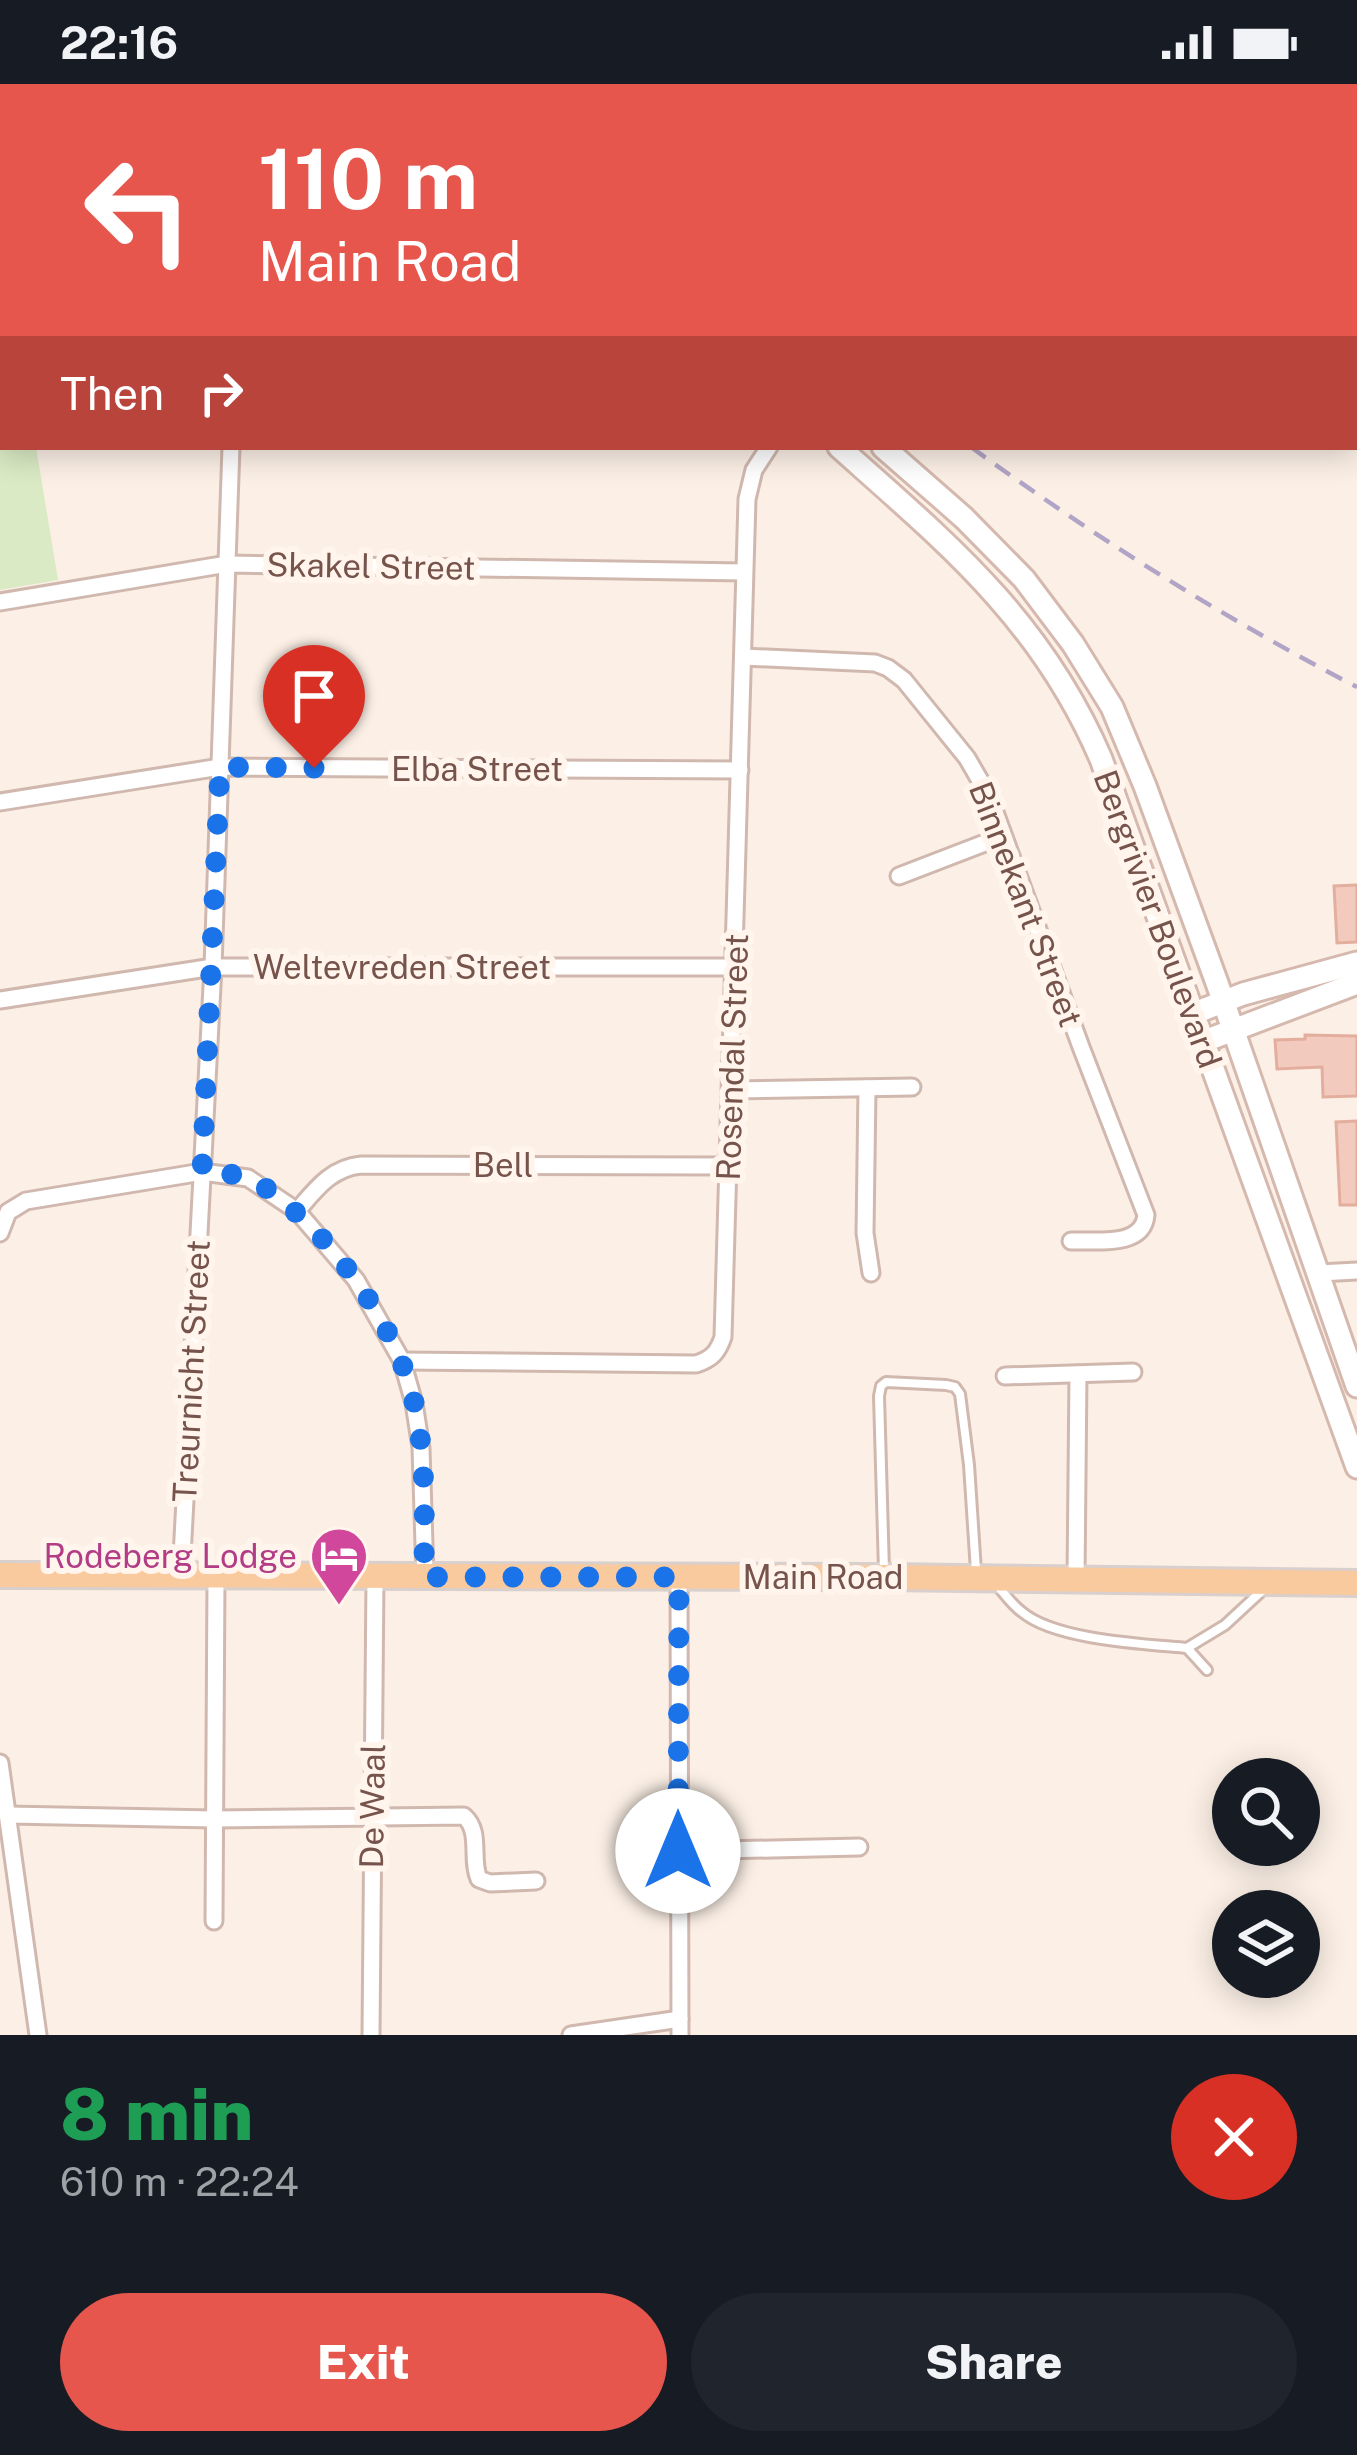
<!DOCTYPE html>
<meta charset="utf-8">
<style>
:root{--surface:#171b24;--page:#20242c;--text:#f1f3f6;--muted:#9ea1a6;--accent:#e6564c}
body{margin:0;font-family:"Public Sans",sans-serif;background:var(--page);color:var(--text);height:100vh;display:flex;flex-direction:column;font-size:45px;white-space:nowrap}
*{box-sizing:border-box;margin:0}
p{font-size:39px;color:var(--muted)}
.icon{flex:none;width:66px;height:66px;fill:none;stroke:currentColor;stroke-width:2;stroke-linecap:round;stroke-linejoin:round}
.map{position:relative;height:1951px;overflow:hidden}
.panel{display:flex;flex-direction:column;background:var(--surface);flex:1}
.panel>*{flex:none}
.hud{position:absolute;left:0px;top:0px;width:1359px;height:366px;box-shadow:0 6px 30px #0003;background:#e6564c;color:#fff;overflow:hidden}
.buttons{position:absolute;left:1212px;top:1674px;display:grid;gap:24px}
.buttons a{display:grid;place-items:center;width:108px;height:108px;border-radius:50%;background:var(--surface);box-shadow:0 6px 30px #0003;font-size:60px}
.pin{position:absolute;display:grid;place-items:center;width:102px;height:102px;color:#fff;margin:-123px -51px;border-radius:50% 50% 50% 0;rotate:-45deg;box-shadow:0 0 12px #0007}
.pin .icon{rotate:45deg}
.me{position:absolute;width:132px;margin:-66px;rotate:0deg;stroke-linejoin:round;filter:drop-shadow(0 0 9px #0008)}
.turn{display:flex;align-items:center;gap:42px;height:252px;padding:0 60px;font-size:54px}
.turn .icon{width:156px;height:156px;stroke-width:2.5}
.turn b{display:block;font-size:84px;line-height:102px}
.then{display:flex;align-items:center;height:114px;padding:0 60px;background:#0003;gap:24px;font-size:45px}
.round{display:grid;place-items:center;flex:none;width:126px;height:126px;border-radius:63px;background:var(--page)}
.head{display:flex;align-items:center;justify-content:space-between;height:204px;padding:0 60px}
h1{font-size:72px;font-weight:800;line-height:90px;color:#1e9e55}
.button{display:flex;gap:24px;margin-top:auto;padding:24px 60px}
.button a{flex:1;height:138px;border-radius:72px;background:var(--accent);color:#fff;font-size:48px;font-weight:800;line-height:138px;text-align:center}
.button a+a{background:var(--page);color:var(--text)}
.status{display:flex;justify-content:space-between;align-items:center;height:84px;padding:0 60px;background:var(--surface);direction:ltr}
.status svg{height:33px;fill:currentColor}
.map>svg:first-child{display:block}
.green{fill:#d9eac4}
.building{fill:#f2cabe;stroke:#e4ae9e;stroke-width:3}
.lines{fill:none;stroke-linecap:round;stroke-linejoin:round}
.lane-casing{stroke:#d0b8af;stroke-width:14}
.street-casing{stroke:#d0b8af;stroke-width:21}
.secondary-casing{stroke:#d6b9ae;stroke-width:27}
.primary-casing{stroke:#d9cfcd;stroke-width:30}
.lane{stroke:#fff;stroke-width:8}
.street{stroke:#fff;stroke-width:15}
.secondary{stroke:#fff;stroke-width:21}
.primary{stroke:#faca9f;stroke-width:24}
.rail{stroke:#b1a4c6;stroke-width:4.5;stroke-dasharray:18 12;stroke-linecap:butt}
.route{stroke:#1a73e8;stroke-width:21;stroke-dasharray:0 37.8}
.labels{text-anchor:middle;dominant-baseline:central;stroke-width:12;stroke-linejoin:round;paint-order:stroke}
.street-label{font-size:33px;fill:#76534b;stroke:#fff5ec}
.hotel-label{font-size:33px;fill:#b23c85;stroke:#fff5ec;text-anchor:end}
</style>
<div class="status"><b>22:16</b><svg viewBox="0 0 49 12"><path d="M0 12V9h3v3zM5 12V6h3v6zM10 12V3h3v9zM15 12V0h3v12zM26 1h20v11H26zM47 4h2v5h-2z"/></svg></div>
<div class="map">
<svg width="1357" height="1951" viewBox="0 0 1357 1951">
<rect width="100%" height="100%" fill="#fcf0e6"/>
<path class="green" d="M 3,337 L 3,363 L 36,363 L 58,496 L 0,506 L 0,338 Z"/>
<g class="building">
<path d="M 1357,801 L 1357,858 L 1337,859 L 1334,802 Z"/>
<path d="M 1305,951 L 1357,952 L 1357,1012 L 1323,1013 L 1322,983 L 1277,985 L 1275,956 L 1305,955 Z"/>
<path d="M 1357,1037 L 1357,1121 L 1340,1121 L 1336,1038 Z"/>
</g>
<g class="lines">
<g class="lane-casing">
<g id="lane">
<path d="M 680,0 L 682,3"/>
<path d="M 1356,60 L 1357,60"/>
<path d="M 884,1487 L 879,1312 L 881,1302 L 886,1298 L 946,1301 L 955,1303 L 960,1310 L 969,1381 L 976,1487"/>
<path d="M 996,1500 C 1004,1509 1012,1521 1022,1528 C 1055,1556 1144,1560 1187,1564 L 1207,1586"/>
<path d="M 1187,1564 L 1225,1541 L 1266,1503"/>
</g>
</g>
<g class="street-casing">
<g id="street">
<path d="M 0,320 L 3,320"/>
<path d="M 0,518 L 227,480 L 744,488"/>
<path d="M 743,573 L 875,579 L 888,584 L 904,596 L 967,674 L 989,712 L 1081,963 L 1146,1131 C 1143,1164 1096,1156 1071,1157"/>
<path d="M 0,718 L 220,683 L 740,686"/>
<path d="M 899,792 L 1003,752"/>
<path d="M 0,916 L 213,883 L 734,883"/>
<path d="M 867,1004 L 865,1149 L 871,1189"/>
<path d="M 732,1006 L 912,1003"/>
<path d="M 297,1127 C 316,1105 331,1084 361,1081 L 729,1082"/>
<path d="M 0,1149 L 8,1128 L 26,1117 L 202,1088 L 248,1094 L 297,1127 L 356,1196 L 402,1277 L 414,1319 L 421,1364 L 425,1493"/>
<path d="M 1319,1189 L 1357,1187"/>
<path d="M 402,1277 L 696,1280 C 712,1275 718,1268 723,1253 L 747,415 L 754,386 L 769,363"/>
<path d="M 1005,1292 L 1133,1288"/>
<path d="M 181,1492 L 213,883 L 231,363"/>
<path d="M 679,1493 L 680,1951"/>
<path d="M 1076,1495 L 1078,1290"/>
<path d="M 0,1679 L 38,1951"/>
<path d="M 8,1731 L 214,1735 L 464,1732 C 482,1748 470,1775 479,1795 L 490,1799 L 536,1797"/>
<path d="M 678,1767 L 859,1763"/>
<path d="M 214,1837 L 216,1493"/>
<path d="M 371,1951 L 375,1493"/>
<path d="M 571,1951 L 680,1935"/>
</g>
</g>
<g class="secondary-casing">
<g id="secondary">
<path d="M 0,39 L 3,39"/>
<path d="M 0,71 L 3,71"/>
<path d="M 839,363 C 949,461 1041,536 1101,675 L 1357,1383"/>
<path d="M 883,363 L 964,434 L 1024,495 L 1073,560 L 1112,623 L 1145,702 L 1217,899 L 1357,1302"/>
<path d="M 1192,930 L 1243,910 L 1357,879"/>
<path d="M 1202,958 L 1357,899"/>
</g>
</g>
<g class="primary-casing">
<path id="primary" d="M 0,1491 L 885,1493 L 1357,1499"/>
</g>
<use href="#lane" class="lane"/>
<use href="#street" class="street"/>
<use href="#secondary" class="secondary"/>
<use href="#primary" class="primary"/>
<g class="rail">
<path d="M 580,0 L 583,3"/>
<path d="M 971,363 C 1093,452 1222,533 1357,603"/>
</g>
</g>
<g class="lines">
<path class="route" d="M 314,684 L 220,683 L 202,1088 C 216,1089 234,1089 247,1094 C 259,1097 269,1107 278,1114 C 337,1158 398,1246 414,1318 C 427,1375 424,1435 424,1493 L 679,1493 L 678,1767"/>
</g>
<defs>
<g id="hotel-pin" transform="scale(3)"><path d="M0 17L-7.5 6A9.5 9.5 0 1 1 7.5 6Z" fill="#d1479c" stroke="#fff5ec"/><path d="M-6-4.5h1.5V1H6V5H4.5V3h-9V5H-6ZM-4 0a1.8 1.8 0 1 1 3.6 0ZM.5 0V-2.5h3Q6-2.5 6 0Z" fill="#fff"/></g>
</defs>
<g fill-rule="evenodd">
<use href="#hotel-pin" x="339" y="1472"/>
</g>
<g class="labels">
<g class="street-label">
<text transform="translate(371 482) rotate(1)">Skakel Street</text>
<text x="477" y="685">Elba Street</text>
<text transform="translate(1026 820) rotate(69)">Binnekant Street</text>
<text transform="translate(1158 835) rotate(70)">Bergrivier Boulevard</text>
<text x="402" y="883">Weltevreden Street</text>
<text transform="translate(732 973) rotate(-88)">Rosendal Street</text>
<text x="503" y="1081">Bell</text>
<text transform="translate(191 1287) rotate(-87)">Treurnicht Street</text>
<text x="823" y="1493">Main Road</text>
<text transform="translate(372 1722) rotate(-89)">De Waal</text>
</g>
<g class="hotel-label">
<text x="297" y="1472">Rodeberg Lodge</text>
</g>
</g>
</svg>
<div class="buttons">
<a><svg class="icon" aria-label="search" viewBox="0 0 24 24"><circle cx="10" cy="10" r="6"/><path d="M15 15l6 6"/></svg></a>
<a><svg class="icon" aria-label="layers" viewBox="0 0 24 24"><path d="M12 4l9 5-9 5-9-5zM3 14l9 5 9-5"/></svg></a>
</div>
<div class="pin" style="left:314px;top:684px;background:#d93025"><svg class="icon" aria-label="arrive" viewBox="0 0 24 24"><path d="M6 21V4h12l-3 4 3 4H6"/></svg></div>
<svg class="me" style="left:678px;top:1767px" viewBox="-20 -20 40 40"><circle r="19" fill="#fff"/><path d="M0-13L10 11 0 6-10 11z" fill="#1a73e8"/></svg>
<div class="hud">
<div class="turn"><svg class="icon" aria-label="left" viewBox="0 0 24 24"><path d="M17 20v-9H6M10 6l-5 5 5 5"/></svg><div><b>110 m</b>Main Road</div></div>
<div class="then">Then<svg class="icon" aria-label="right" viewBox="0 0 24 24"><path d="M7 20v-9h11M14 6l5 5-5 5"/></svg></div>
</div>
</div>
<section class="panel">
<div class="head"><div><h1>8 min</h1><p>610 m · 22:24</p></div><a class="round" style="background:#d93025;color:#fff"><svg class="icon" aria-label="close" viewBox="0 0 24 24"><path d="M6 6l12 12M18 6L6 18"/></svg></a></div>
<div class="button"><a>Exit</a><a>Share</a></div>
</section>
